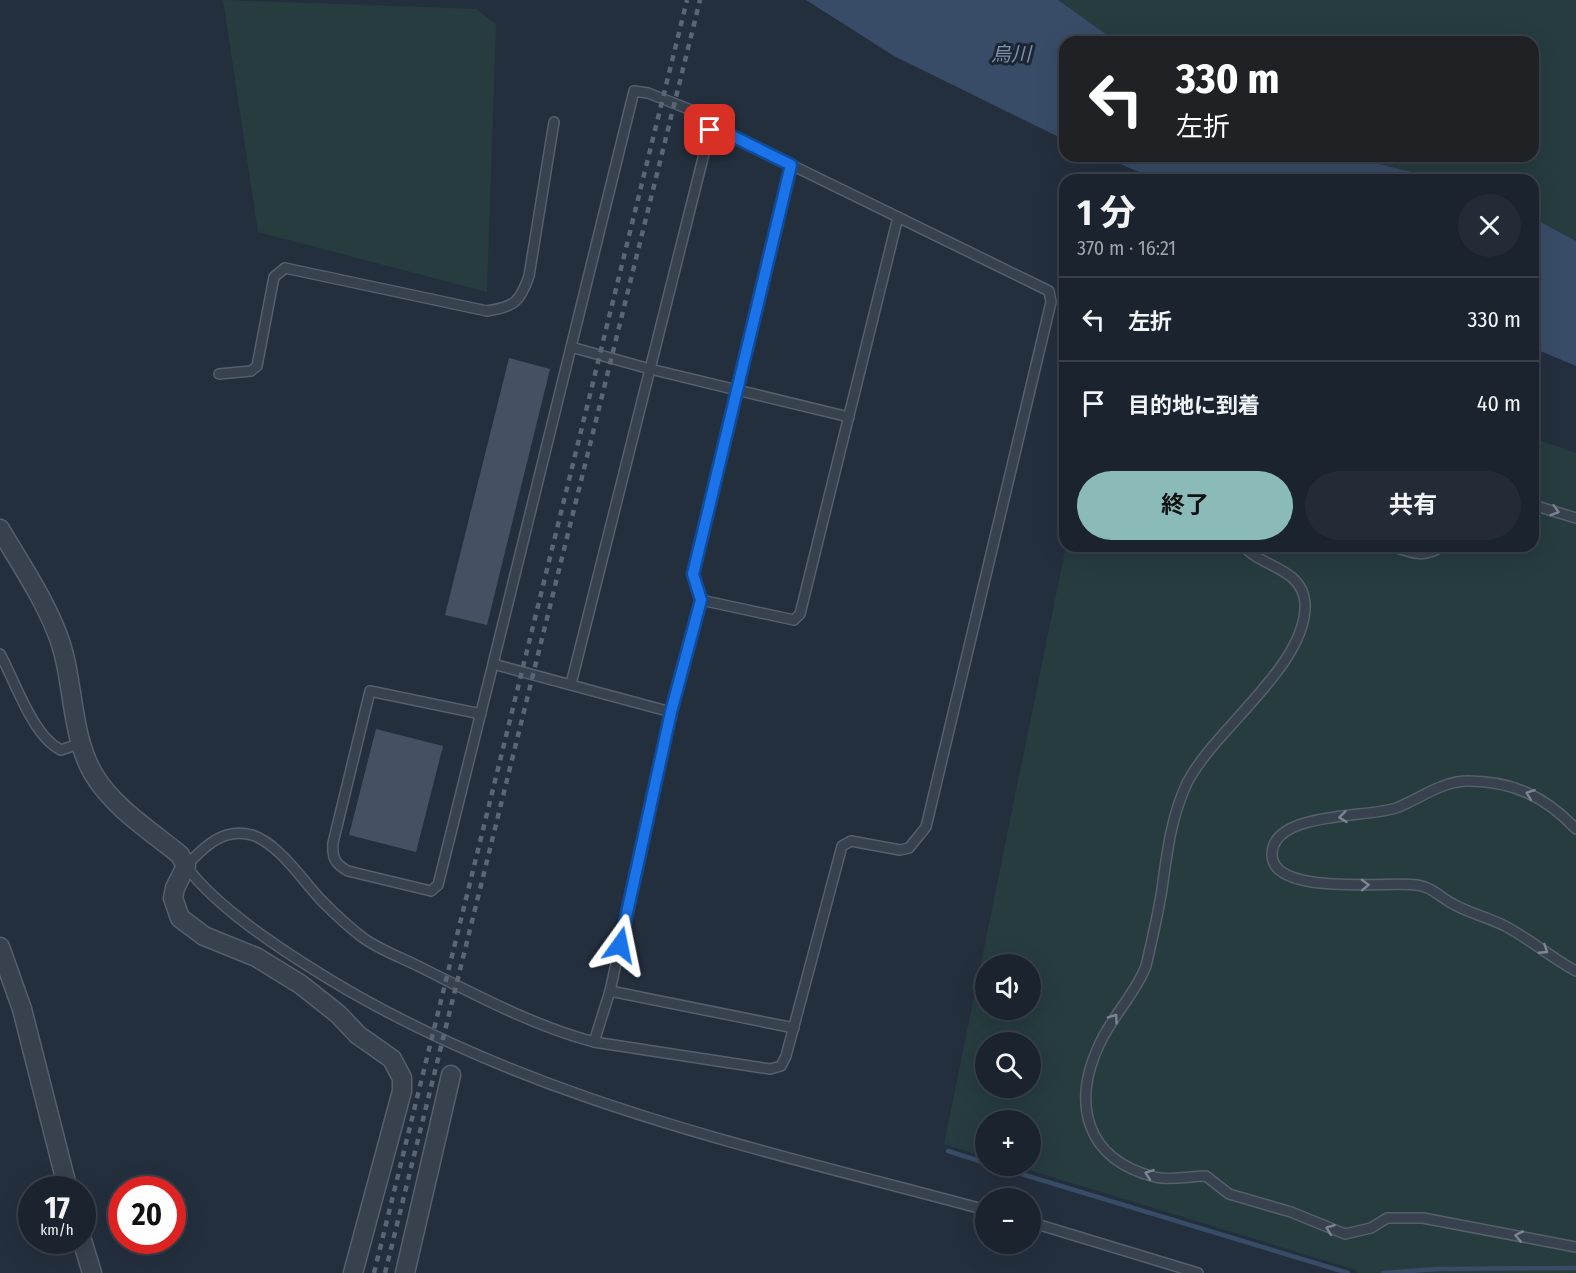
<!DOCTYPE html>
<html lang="ja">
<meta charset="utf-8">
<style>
:root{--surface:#1b232e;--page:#242b36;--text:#f1f3f6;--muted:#a0a4aa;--line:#39404a;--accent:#8bbbb9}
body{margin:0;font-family:"Fira Sans Condensed","Noto Sans JP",sans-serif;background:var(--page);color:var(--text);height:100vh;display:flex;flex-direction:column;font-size:22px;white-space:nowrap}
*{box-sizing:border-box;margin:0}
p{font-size:20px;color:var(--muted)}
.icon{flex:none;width:33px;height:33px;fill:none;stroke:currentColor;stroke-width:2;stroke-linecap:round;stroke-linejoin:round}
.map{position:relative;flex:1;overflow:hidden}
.sheet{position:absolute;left:1059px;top:174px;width:480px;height:378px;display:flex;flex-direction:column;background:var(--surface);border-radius:18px;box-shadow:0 6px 24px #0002,0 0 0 2px var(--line)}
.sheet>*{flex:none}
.top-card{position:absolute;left:1059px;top:36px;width:480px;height:126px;border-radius:18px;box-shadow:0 6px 24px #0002,0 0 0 2px var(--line);background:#202124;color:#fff;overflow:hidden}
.fabs{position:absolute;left:975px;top:954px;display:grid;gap:12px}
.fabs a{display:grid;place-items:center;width:66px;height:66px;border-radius:50%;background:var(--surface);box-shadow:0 6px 24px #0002,0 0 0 2px var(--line);font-size:30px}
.speed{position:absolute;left:18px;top:1176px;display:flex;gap:12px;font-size:30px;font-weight:700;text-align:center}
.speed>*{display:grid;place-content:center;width:78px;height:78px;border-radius:50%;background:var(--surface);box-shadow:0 6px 24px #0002,0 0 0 2px var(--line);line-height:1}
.speed small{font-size:15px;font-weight:400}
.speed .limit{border:9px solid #d22;background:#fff;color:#111}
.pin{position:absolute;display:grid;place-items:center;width:51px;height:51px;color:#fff;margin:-26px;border-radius:12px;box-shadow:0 3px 9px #0006}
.me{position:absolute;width:66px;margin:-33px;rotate:12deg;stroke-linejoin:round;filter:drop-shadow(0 0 4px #0008)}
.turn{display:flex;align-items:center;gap:21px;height:126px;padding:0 18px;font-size:27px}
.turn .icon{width:78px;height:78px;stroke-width:2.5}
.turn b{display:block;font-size:42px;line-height:51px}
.round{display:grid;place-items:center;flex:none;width:63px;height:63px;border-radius:32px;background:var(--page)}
.overview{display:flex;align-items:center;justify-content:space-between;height:102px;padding:0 18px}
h1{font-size:36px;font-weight:700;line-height:45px}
.cta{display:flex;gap:12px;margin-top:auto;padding:12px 18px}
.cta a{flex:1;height:69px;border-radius:36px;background:var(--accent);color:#111;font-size:24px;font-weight:700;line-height:69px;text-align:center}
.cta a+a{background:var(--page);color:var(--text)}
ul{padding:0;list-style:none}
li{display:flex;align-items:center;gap:18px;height:84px;padding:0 18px;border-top:2px solid var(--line)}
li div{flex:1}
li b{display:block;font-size:22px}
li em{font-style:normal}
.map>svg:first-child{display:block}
.green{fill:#263c3f;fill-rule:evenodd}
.water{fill:#394c67}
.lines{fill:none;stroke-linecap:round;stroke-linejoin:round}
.stream{stroke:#394c67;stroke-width:4.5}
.building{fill:#455162}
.service-casing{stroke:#565f6c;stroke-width:12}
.minor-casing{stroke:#565f6c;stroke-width:21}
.service{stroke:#38414e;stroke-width:9}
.minor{stroke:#38414e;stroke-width:18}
.rail{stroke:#5a6575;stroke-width:4.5;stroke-dasharray:6 6;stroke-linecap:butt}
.oneway{stroke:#7c8592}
.route-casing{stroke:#114b97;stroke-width:15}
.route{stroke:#1a73e8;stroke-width:10}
.labels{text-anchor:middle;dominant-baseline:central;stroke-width:6;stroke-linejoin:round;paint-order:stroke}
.water-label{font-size:20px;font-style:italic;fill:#7c92b1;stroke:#1d2633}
</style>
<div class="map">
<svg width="1576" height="1273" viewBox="0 0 1576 1273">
<rect width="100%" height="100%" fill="#242f3e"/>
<g class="green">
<path d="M 223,0 L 476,9 L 496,24 L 487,292 L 258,232 Z"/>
<path d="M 1058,0 L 1576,0 L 1576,241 L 1533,218 L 1533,180 L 1445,180 L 1346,156 L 1533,156 L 1533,42 L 1117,42 Z"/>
<path d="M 1533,438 L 1576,453 L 1576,1273 L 1357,1273 L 1356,1270 L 1016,1166 L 1030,1166 L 1030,1120 L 986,1120 L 985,1157 L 944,1144 L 1066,546 L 1533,546 ZM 986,964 L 1030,964 L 1030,1010 L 986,1010 ZM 986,1042 L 1030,1042 L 1030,1088 L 986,1088 Z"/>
</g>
<g class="water">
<path d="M 806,0 L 1058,0 L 1117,42 L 1065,42 L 1065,140 L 894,56 Z"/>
<path d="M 1102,156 L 1346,156 L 1445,180 L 1157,180 Z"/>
<path d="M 1533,218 L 1576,241 L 1576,366 L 1533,348 Z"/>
</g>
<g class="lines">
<g class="stream">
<path d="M 948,1151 L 986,1163"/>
<path d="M 995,1166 L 1348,1273"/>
<path d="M 1383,1273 L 1437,1269 L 1576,1268"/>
</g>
</g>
<g class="building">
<path d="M 509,358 L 550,369 L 487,625 L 445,615 Z"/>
<path d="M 376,729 L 443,746 L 416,852 L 349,835 Z"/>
</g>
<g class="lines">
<g class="service-casing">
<g id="service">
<path d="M 571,347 L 650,369 L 849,417"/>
<path d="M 219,374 L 251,371 L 257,366 L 274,277 L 285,268 L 487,311 C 514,307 520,302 529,276 L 554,122"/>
<path d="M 1533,505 L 1576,518"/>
<path d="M 1244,546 C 1261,568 1302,567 1305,603 C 1308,665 1215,728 1187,783 C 1171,817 1167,853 1162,889 C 1158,915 1152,940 1146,966 C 1135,994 1114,1014 1101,1041 C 1071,1102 1084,1159 1155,1177 C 1171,1181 1190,1176 1206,1176 L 1229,1194 L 1291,1212 L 1345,1234 L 1371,1228 L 1387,1218 L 1423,1218 L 1576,1247"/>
<path d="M 1392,546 C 1411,553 1425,559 1442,546"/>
<path d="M 701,600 L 794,620 L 800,614 L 898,217"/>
<path d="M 0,654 C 15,681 33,737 61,750 L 81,743"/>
<path d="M 493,664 L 671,712"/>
<path d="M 571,684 L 710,130"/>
<path d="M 481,714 L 370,691 L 333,843 C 332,858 335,864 348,871 L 431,891 L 438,885 L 493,664 L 634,91 L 648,93 L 696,112 L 710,130 L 722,131 L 1049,291 L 1051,302 L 926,827 L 909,848 L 900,850 L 851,841 L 842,846 L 786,1056 L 781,1066 L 770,1069 L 594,1042 C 534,1026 478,996 422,968 C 403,958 379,950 362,937 C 349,927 336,915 324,903 C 304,883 280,844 252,835 C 223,827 204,847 186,866 C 212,902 270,942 308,966 C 514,1098 753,1147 986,1210"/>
<path d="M 1576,829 C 1546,797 1513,781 1468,781 C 1441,781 1420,799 1396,808 C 1368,818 1273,811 1272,854 C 1271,897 1390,881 1417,885 C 1432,887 1440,897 1453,904 C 1469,913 1487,917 1503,925 C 1529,938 1551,958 1576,971"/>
<path d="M 610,991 L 794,1028"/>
<path d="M 594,1042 L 610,991 L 671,712 L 701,600 L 693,574 L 791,165"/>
<path d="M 1030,1222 L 1198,1273"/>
</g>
</g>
<g class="minor-casing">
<g id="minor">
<path d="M 0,529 C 20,563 43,597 57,633 C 75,678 69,733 94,775 C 114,808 151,831 180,855 L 186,866 L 175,888 L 173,898 L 180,918 L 204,936 L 256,957 L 300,984 L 338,1014 L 358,1035 L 392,1059 L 402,1078 L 402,1091 L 353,1273"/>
<path d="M 0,947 L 22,1009 L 68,1190"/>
<path d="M 82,1240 L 92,1273"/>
<path d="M 405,1273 L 451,1075"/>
</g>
</g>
<use href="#service" class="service"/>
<use href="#minor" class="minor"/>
<g class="rail">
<path d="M 374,1273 L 687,0"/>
<path d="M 385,1273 L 700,0"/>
</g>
</g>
<defs><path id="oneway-chevron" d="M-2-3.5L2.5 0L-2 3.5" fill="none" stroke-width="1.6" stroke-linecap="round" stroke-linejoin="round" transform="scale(1.5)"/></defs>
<g class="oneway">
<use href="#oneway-chevron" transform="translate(1555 511) rotate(16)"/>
<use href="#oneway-chevron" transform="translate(1530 794) rotate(-159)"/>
<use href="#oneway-chevron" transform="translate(1343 817) rotate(174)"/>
<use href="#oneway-chevron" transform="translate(1365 885) rotate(-1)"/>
<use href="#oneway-chevron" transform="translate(1544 950) rotate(33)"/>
<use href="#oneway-chevron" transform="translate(1114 1018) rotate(-55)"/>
<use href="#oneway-chevron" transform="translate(1149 1174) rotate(-160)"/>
<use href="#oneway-chevron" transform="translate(1330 1229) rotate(-159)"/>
<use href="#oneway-chevron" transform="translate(1519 1236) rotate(-169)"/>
</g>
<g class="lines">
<g class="route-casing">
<path id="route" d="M 620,945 L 671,712 L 701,600 L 693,574 L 791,165 L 722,131 L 710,130"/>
</g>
<use href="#route" class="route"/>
</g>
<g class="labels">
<g class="water-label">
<text x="1011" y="54">烏川</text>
</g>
</g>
</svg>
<div class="fabs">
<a><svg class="icon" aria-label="sound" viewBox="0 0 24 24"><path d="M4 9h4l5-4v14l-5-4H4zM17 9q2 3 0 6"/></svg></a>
<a><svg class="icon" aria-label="search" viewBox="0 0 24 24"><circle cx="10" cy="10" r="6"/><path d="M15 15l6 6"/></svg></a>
<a>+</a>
<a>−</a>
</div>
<div class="speed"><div>17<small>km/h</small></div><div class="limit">20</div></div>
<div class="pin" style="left:710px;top:130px;background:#d93025"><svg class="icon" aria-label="arrive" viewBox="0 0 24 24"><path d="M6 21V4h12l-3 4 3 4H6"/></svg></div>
<svg class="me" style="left:620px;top:945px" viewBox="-20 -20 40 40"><path d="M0-17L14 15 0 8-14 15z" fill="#1a73e8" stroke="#fff" stroke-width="4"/></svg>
<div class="top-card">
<div class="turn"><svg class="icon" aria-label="left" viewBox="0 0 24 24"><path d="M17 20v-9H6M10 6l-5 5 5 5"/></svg><div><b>330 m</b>左折</div></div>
</div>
<section class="sheet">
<div class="overview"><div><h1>1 分</h1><p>370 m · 16:21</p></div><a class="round"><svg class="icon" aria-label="close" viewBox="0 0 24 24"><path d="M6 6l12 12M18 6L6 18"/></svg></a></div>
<ul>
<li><svg class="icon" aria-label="left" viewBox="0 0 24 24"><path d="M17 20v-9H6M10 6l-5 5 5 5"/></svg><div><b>左折</b></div><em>330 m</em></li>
<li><svg class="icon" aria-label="arrive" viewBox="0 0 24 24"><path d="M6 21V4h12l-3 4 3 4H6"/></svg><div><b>目的地に到着</b></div><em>40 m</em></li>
</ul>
<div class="cta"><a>終了</a><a>共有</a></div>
</section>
</div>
